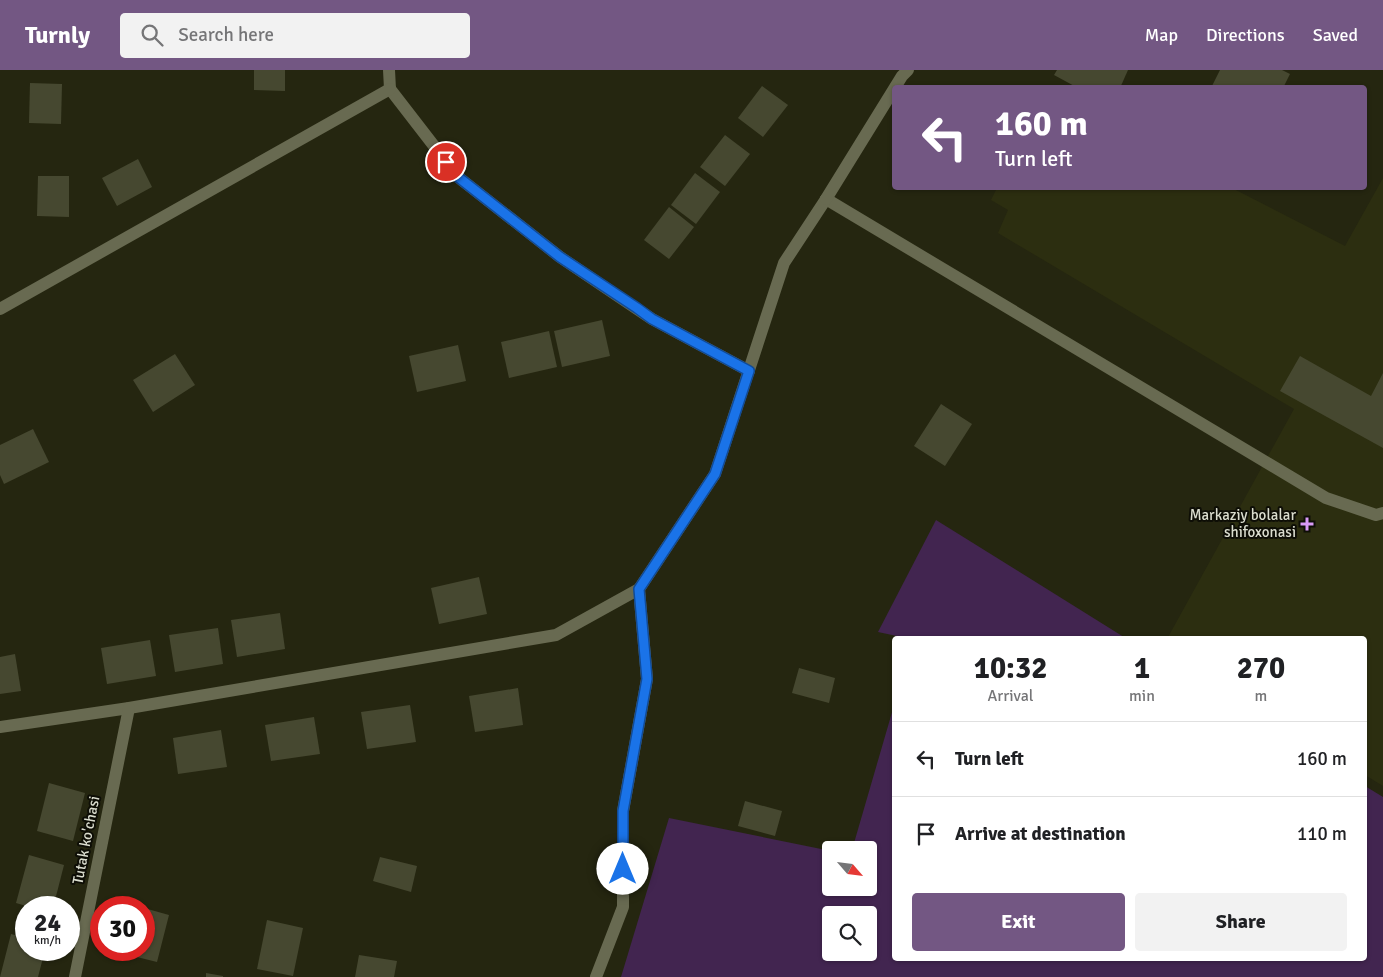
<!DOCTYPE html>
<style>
:root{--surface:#fff;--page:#f2f2f2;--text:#202124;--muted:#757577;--line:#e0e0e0;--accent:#735783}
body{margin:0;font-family:Signika,sans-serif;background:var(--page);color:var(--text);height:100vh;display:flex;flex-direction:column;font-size:19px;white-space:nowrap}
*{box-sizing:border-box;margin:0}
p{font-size:16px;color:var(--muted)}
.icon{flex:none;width:28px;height:28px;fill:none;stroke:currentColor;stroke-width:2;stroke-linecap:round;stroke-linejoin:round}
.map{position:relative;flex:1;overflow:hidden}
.panel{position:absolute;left:892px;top:566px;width:475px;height:325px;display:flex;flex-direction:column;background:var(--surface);border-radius:5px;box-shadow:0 1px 4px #0004}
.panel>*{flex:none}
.guide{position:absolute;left:892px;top:15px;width:475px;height:105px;border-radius:5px;box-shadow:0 1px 4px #0004;background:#735783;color:#fff;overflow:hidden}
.needle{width:32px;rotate:118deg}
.controls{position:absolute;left:822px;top:771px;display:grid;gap:10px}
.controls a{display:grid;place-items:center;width:55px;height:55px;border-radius:5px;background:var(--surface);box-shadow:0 1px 4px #0004;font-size:25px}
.speed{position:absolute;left:15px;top:826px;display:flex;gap:10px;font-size:25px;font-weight:700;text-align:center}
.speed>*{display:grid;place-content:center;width:65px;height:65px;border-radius:50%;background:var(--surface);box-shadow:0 1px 4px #0004;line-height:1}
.speed small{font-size:12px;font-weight:400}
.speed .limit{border:8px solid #d22;background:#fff;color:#111}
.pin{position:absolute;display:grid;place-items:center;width:42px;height:42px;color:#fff;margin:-21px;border:2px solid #fff;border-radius:50%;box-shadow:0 1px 5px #0007}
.me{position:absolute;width:55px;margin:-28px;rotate:0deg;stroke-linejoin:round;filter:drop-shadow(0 0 4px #0008)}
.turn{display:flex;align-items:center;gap:18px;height:105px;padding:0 20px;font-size:22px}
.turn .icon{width:65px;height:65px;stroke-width:2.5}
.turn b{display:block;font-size:35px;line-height:42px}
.eta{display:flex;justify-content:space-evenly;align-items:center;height:85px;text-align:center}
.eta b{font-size:30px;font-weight:700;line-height:35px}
.primary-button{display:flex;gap:10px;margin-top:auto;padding:10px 20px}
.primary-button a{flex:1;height:58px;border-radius:5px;background:var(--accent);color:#fff;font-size:20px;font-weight:700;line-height:58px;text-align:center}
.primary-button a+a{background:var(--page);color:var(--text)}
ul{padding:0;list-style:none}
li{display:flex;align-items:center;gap:15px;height:75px;padding:0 20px;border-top:1px solid var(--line)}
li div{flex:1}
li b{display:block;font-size:19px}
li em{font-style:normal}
header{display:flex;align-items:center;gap:30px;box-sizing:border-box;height:70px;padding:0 25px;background:var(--accent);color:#fff}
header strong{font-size:24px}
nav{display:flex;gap:28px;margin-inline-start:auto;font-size:18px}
.search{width:350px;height:45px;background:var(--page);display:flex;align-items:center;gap:12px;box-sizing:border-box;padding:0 18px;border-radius:5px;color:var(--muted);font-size:19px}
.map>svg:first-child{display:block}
.built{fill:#2c2e10}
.green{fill:#422550;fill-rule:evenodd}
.building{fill:#464830}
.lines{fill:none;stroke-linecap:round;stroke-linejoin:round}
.lane{stroke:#686a51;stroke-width:12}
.street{stroke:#686a51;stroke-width:12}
.secondary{stroke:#686a51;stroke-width:12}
.route-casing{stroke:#114b97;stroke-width:12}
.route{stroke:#1a73e8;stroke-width:9}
.poi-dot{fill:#d99af7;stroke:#0e0e06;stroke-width:2}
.labels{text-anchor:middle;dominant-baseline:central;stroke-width:4;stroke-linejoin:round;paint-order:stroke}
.poi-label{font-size:15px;fill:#dbddcf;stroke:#0e0e06;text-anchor:end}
.street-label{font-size:15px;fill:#dbddcf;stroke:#0e0e06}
</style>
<header>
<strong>Turnly</strong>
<div class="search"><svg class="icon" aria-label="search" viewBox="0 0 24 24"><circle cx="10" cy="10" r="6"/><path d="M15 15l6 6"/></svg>Search here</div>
<nav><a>Map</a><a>Directions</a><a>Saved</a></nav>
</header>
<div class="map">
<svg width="1383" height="907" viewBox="0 0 1383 907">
<rect width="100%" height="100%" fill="#252610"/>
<path class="built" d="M 1383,108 L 1383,716 L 1365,705 L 1365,569 L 1167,569 L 1294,339 L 998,163 L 1008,140 L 991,130 L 997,118 L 1232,118 L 1345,176 Z"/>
<g class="green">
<path d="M 936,450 L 1127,569 L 911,569 L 878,562 Z"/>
<path d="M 895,632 L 895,889 L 1365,889 L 1365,716 L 1383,727 L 1383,907 L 621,907 L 669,748 L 831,781 L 831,818 L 869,818 L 869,780 L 852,780 ZM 831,845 L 869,845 L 869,882 L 831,882 Z"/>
</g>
<g class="building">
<path d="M 254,0 L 285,0 L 285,21 L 254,20 Z"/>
<path d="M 1057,0 L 1128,0 L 1120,18 L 1078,18 L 1054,5 Z"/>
<path d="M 1220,0 L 1282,0 L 1290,4 L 1283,18 L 1211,18 Z"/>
<path d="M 30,13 L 62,14 L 61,54 L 29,53 Z"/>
<path d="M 762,16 L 788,35 L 763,67 L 738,48 Z"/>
<path d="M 725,65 L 750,84 L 725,116 L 700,97 Z"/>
<path d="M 138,89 L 152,117 L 117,136 L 102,108 Z"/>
<path d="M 695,103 L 720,122 L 696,154 L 671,135 Z"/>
<path d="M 38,106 L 69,106 L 69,147 L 37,146 Z"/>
<path d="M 669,137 L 694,157 L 669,189 L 644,170 Z"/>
<path d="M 602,250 L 610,286 L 562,297 L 554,261 Z"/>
<path d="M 549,261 L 557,297 L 509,308 L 501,272 Z"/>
<path d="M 458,275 L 466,311 L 417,322 L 409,286 Z"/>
<path d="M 175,284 L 195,315 L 153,342 L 133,310 Z"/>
<path d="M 1300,286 L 1371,326 L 1383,303 L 1383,378 L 1280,321 Z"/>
<path d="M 941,334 L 972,354 L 945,396 L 914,376 Z"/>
<path d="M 33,359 L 49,392 L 4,414 L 0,405 L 0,375 Z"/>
<path d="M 479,507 L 487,544 L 439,554 L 431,518 Z"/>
<path d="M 280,543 L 285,579 L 237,587 L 231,550 Z"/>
<path d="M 218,558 L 223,594 L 175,602 L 169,565 Z"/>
<path d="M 150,570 L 156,606 L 107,614 L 101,578 Z"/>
<path d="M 15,584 L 21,621 L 0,624 L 0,587 Z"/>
<path d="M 799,598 L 835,608 L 829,633 L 792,623 Z"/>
<path d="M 518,618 L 523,655 L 475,662 L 469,626 Z"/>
<path d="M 410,635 L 416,672 L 367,679 L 361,642 Z"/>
<path d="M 314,647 L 320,684 L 271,691 L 265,655 Z"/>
<path d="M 221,660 L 227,697 L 178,704 L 173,668 Z"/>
<path d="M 49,713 L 85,723 L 73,771 L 37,761 Z"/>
<path d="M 745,731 L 782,741 L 775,766 L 738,756 Z"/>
<path d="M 29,785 L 64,795 L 53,838 L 33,838 L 16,833 Z"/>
<path d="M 380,787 L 417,796 L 411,822 L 373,811 Z"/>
<path d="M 144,838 L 169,845 L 157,892 L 121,883 L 122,880 L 144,880 Z"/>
<path d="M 267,850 L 303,858 L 293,906 L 257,899 Z"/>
<path d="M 11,864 L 26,868 L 26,880 L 45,880 L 38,907 L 0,907 Z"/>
<path d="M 359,885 L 397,891 L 394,907 L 355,907 Z"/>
<path d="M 206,903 L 223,906 L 223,907 L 206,907 Z"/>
</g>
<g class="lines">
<path class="lane" d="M 826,129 L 1326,428 L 1376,445 L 1383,443"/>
<g class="street">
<path d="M 389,0 L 390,19"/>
<path d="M 390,19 L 458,107 L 560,187 L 652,249 L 749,301"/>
<path d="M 0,239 L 390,19"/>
<path d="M 0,657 L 129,638 L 556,565 L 639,519 L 715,404 L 784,193 L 826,129"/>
<path d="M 75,907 L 129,638"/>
<path d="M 596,907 L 623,837 L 623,741 L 647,609 L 639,519"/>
</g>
<path class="secondary" d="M 826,129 L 902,6 L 908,0"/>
</g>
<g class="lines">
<g class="route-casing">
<path id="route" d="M 446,92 L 458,107 L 560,187 L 637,238 L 652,249 L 749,301 L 715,404 L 639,519 L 647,609 L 623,741 L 623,799"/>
</g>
<use href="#route" class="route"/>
</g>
<path class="poi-dot" d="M1304.5 446.5h5v5h5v5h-5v5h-5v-5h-5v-5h5z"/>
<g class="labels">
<g class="poi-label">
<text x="1296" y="445">Markaziy bolalar<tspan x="1296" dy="17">shifoxonasi</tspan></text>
</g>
<g class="street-label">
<text transform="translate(86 770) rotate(-79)">Tutak ko'chasi</text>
</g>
</g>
</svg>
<div class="controls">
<a><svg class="needle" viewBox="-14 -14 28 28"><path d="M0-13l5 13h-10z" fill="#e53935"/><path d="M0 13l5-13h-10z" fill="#757577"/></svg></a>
<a><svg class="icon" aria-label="search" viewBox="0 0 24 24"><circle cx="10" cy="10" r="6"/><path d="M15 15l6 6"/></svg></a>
</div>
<div class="speed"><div>24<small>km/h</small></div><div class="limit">30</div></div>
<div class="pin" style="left:446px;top:92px;background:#d93025"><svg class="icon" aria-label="arrive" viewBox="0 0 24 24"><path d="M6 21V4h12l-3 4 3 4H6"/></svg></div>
<svg class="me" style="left:623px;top:799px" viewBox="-20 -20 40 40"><circle r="19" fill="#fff"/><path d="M0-13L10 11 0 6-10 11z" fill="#1a73e8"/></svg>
<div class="guide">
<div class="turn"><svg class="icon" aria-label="left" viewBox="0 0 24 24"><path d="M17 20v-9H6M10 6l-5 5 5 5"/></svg><div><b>160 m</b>Turn left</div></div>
</div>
<section class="panel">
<div class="eta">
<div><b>10:32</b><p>Arrival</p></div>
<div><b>1</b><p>min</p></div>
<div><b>270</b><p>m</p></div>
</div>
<ul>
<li><svg class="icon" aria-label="left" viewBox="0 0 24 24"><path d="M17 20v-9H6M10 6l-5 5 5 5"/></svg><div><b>Turn left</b></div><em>160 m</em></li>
<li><svg class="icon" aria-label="arrive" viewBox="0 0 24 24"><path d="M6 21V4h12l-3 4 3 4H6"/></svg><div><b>Arrive at destination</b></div><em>110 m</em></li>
</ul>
<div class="primary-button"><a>Exit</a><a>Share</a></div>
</section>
</div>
